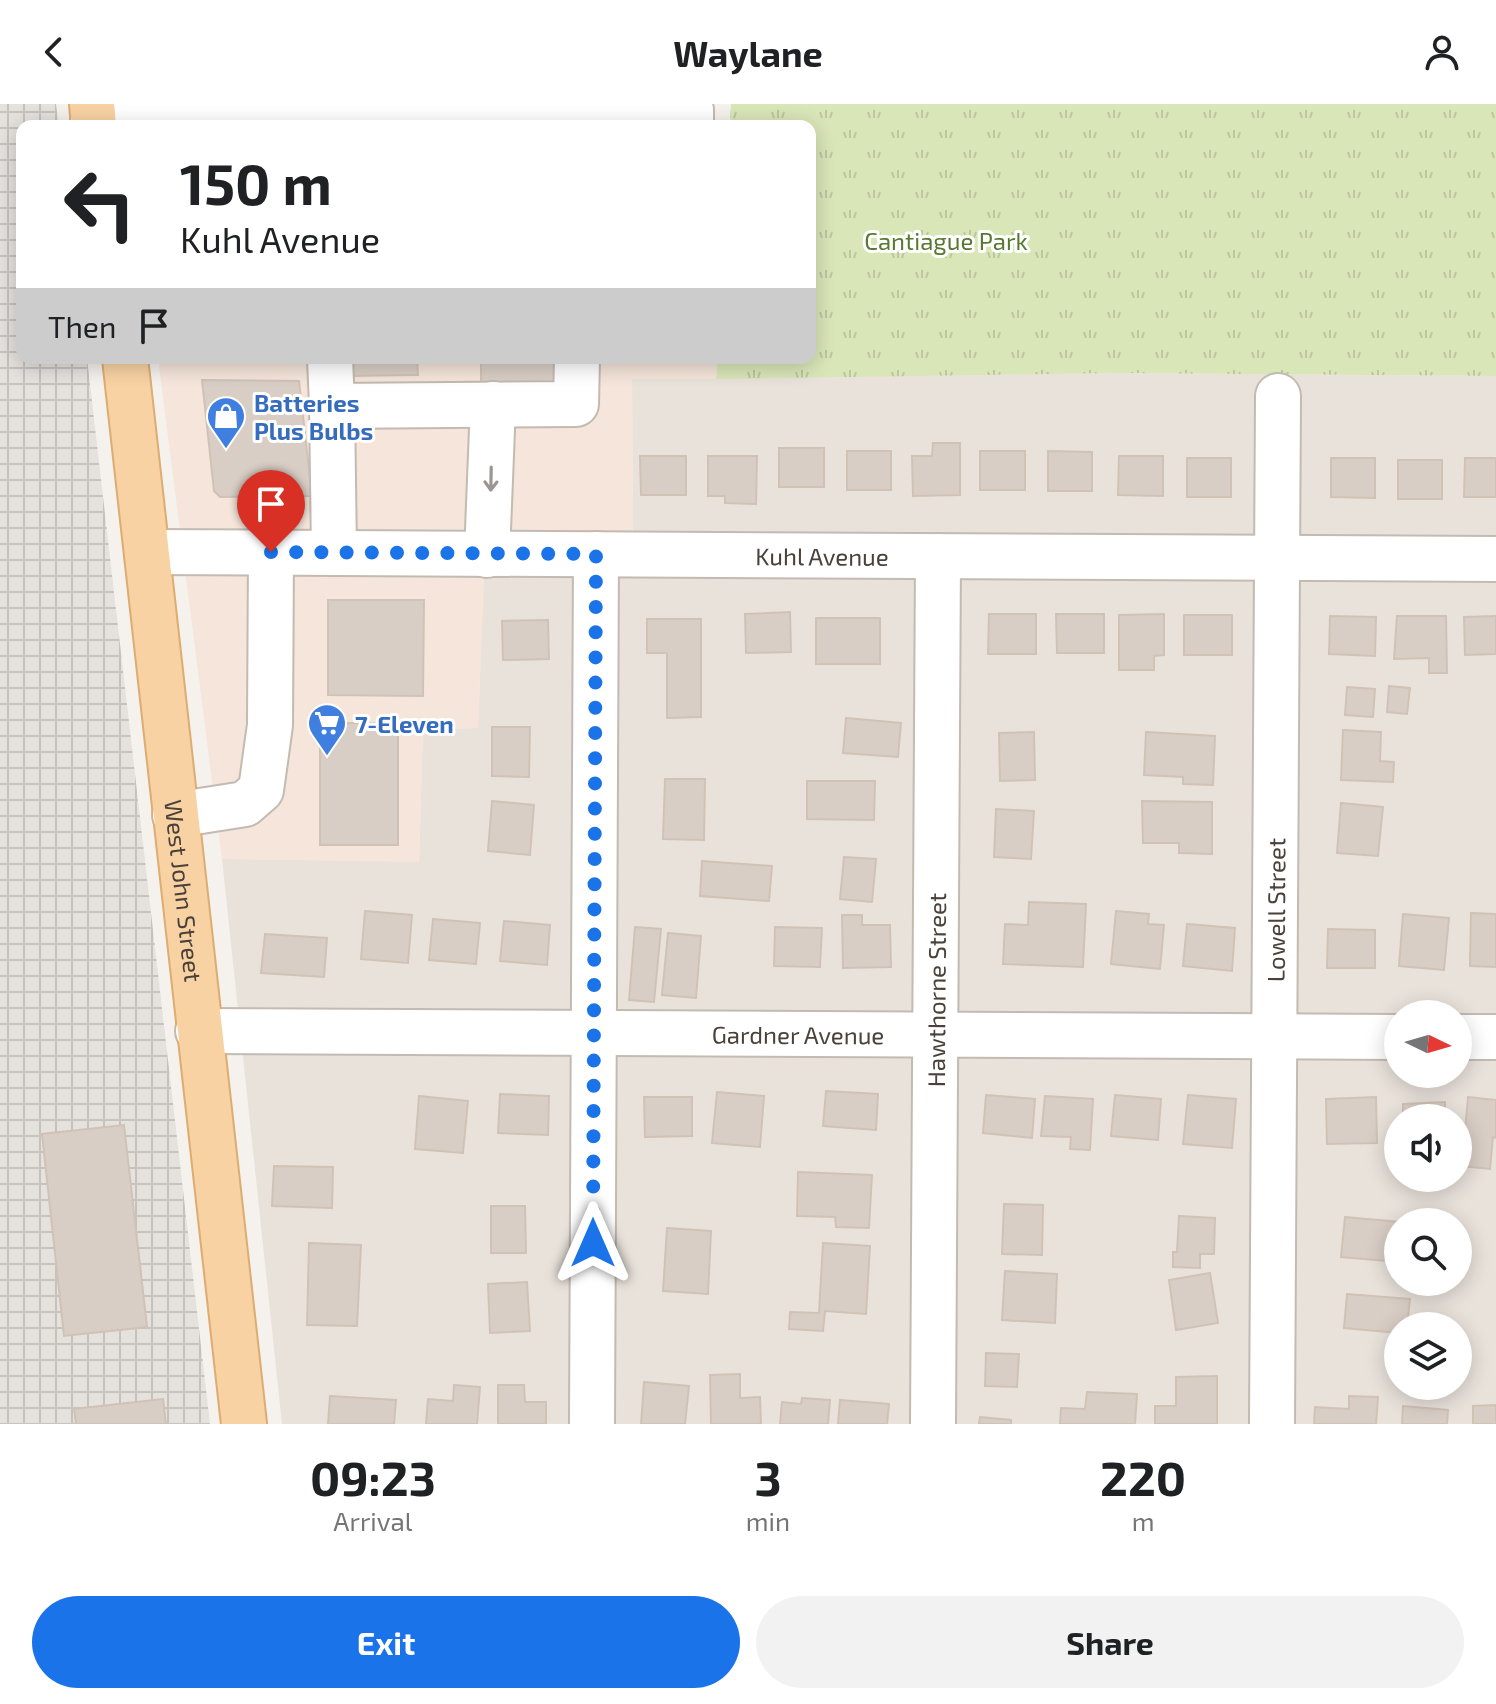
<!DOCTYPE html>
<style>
:root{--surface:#fff;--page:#f2f2f2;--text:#202124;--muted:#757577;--accent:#1a73e8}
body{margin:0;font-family:"Exo 2",sans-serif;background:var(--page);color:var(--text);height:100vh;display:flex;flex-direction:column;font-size:30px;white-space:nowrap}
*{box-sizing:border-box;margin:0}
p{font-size:26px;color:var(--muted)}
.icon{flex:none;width:44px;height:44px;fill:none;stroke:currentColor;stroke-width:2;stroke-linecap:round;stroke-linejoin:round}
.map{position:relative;height:1320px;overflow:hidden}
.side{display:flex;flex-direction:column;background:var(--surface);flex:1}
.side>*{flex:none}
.guide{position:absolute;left:16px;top:16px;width:800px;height:244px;border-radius:16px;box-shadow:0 4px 20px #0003;background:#fff;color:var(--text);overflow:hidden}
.needle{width:52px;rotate:95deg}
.buttons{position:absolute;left:1384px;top:896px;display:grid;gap:16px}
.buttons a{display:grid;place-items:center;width:88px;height:88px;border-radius:50%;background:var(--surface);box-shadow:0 4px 20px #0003;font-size:40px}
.pin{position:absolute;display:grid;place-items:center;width:68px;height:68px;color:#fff;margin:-82px -34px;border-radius:50% 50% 50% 0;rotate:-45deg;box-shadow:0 0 8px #0007}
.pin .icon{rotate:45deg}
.me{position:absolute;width:88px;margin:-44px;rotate:0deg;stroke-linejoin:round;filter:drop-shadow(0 0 6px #0008)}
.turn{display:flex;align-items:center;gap:28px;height:168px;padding:0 32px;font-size:36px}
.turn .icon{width:104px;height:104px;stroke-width:2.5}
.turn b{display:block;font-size:56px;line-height:68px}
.then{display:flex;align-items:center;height:76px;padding:0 32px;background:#0003;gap:16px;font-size:30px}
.eta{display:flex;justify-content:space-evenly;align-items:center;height:136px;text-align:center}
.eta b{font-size:48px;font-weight:700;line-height:56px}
.primary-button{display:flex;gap:16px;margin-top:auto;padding:16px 32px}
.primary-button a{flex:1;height:92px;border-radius:48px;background:var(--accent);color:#fff;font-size:32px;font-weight:700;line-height:92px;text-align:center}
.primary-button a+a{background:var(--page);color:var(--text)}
header{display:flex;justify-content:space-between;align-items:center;height:104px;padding:0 32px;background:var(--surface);font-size:36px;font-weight:700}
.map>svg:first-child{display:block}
.residential{fill:#e9e2db;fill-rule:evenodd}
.commercial{fill:#f5e5da}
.industrial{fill:url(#industrial-grid)}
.park{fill:url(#park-tufts)}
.building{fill:#d9cec5;stroke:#d1c2b6;stroke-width:2}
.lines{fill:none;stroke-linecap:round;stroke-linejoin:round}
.minor-casing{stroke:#c3bab2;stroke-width:48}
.major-casing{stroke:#ddac72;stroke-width:48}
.minor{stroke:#fff;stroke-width:44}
.major{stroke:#f8d2a3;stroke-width:44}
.oneway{stroke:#9b9693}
.route{stroke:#1a73e8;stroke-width:14;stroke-dasharray:0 25.2}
.labels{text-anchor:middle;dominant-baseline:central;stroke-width:6;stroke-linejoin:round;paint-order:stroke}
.park-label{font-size:24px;fill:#577930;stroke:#fff}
.shop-label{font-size:24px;font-weight:bold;fill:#366cbe;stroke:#fff;text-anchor:start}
.street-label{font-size:24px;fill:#4a413a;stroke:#fff}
</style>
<header><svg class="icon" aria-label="back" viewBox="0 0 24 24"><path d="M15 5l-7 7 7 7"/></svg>Waylane<svg class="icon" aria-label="person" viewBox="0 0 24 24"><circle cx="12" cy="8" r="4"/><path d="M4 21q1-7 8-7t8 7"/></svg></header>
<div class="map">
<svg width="1496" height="1320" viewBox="0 0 1496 1320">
<defs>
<pattern id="industrial-grid" width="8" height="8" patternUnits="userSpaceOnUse" patternTransform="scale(2)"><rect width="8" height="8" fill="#e5e1dd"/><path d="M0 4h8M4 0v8" fill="none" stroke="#c6c2be"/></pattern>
<pattern id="park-tufts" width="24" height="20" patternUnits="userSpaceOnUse" patternTransform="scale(2)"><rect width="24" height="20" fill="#d9e6b8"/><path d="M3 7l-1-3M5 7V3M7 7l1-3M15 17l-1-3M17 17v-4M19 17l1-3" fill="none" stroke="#bcc69f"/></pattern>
</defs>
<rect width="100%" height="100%" fill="#f5f1ec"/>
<path class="residential" d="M 1119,269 L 1496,272 L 1496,1320 L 282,1320 L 222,755 L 419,757 L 423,625 L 478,624 L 485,440 L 633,441 L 632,275 ZM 1398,910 L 1458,910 L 1458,970 L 1398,970 ZM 1398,1014 L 1458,1014 L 1458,1074 L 1398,1074 ZM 1398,1118 L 1458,1118 L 1458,1178 L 1398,1178 ZM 1398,1222 L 1458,1222 L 1458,1282 L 1398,1282 Z"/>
<path class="commercial" d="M 158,254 L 718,254 L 716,275 L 632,275 L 633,441 L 485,440 L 478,624 L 423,625 L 419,758 L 222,755 Z"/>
<path class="industrial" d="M 0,0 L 56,0 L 59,22 L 22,22 L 22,254 L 87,254 L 210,1320 L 0,1320 Z"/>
<path class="park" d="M 731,0 L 1496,0 L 1496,272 L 1119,269 L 716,275 L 718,254 L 810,254 L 810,22 L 730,22 Z"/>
<g class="building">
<path d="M 349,254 L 417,254 L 418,271 L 350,272 Z"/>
<rect x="481" y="254" width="80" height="25"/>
<path d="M 202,276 L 299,277 L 312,392 L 220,393 L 214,387 Z"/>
<path d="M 933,339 L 960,339 L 960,391 L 913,392 L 912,352 L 932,352 Z"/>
<rect x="779" y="344" width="45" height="39"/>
<rect x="847" y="347" width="44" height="39"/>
<rect x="980" y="347" width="45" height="39"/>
<path d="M 1048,347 L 1092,348 L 1092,387 L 1048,387 Z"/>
<path d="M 640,352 L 686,352 L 686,391 L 641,391 Z"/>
<path d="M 708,352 L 757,352 L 756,400 L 725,399 L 725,392 L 708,392 Z"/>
<path d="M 1119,352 L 1163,352 L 1163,392 L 1118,391 Z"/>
<rect x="1187" y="354" width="44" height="39"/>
<path d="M 1331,354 L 1375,354 L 1375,394 L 1331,393 Z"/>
<path d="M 1465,354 L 1496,354 L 1496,393 L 1464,393 Z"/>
<rect x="1398" y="356" width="44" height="39"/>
<path d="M 328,496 L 424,496 L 423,592 L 328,591 Z"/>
<path d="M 790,508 L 791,548 L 746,549 L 745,510 Z"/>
<path d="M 989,510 L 1036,510 L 1036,550 L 988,550 Z"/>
<path d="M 1056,510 L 1104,510 L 1104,549 L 1057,549 Z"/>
<path d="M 1164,510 L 1164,551 L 1154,552 L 1154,566 L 1119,566 L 1119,511 Z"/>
<rect x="1184" y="511" width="48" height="40"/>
<path d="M 1330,512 L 1376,513 L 1375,552 L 1329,550 Z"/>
<path d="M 1397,512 L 1446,512 L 1447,569 L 1429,569 L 1429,554 L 1394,555 Z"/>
<path d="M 1496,512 L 1496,550 L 1465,551 L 1464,513 Z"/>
<rect x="816" y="514" width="64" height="46"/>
<path d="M 647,515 L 701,515 L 701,613 L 667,614 L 667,549 L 647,549 Z"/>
<path d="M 548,516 L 549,555 L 503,556 L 502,517 Z"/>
<path d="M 1389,582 L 1410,584 L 1407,610 L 1387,608 Z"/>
<path d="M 1347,583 L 1375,585 L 1373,613 L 1345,611 Z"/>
<path d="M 846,614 L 901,619 L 898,653 L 843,649 Z"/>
<rect x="320" y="619" width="78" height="122"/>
<path d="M 492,623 L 530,623 L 529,673 L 492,672 Z"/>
<path d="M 1343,626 L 1381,628 L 1380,657 L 1394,658 L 1393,678 L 1341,676 Z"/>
<path d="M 1034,628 L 1035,676 L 1000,677 L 999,629 Z"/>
<path d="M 1146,628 L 1215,632 L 1213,681 L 1183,680 L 1183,673 L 1144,671 Z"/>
<path d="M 665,675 L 705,675 L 704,736 L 663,735 Z"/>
<path d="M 807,677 L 875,677 L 874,716 L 807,715 Z"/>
<path d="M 492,697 L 534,701 L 530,751 L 488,747 Z"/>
<path d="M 1142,697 L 1212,698 L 1212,750 L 1179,749 L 1179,739 L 1143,739 Z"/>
<path d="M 1341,699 L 1383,703 L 1378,752 L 1337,749 Z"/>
<path d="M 996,705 L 1034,707 L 1031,755 L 994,753 Z"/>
<path d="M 844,753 L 876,755 L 872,798 L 840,795 Z"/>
<path d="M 702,757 L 772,762 L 769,797 L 700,792 Z"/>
<path d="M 1029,798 L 1086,800 L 1083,863 L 1003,860 L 1005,820 L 1028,821 Z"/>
<path d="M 365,807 L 412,811 L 408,859 L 361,855 Z"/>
<path d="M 1116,807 L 1149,810 L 1148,820 L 1164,821 L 1160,865 L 1111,860 Z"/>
<path d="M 1471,809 L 1496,810 L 1496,863 L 1470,862 Z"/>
<path d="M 1403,810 L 1449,814 L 1444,866 L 1399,862 Z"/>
<path d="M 842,811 L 862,811 L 862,821 L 890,821 L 891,863 L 843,864 Z"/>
<path d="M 433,815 L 480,819 L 476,860 L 429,856 Z"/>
<path d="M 504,817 L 550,821 L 547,861 L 500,857 Z"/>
<path d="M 1187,820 L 1235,824 L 1232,867 L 1183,862 Z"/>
<path d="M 635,823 L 661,825 L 654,898 L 629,896 Z"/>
<path d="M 775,823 L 822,824 L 820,863 L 774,862 Z"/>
<path d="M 1328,825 L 1375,826 L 1375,864 L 1327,864 Z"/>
<path d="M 668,829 L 701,832 L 696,894 L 662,891 Z"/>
<path d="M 265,830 L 327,834 L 324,873 L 261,869 Z"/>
<path d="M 826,987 L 878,990 L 876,1026 L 823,1022 Z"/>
<path d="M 717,988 L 764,992 L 760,1043 L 712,1039 Z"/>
<path d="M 500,990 L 549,992 L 548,1031 L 498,1029 Z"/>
<path d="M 986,991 L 1035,995 L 1032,1034 L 983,1029 Z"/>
<path d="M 1115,991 L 1161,995 L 1158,1036 L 1111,1032 Z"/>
<path d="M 1188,991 L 1236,995 L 1232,1044 L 1183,1040 Z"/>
<path d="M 419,992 L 468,997 L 463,1049 L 415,1045 Z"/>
<path d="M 1045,992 L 1093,995 L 1090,1046 L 1070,1045 L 1071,1033 L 1041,1032 Z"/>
<path d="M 644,993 L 692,993 L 692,1032 L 645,1033 Z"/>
<path d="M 1376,993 L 1377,1039 L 1327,1040 L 1326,995 Z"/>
<path d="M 1468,993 L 1496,996 L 1496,1034 L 1493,1033 L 1490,1065 L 1462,1062 Z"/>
<path d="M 1445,998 L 1445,1014 L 1403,1014 L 1403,1000 Z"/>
<path d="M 124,1021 L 147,1223 L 64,1232 L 42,1030 Z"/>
<path d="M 274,1062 L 333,1063 L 332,1104 L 272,1102 Z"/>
<path d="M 798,1068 L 872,1071 L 869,1124 L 836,1123 L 835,1113 L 797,1112 Z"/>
<path d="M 1004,1100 L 1043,1101 L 1042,1151 L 1002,1150 Z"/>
<path d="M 491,1102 L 525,1102 L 526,1149 L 491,1149 Z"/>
<path d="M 1179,1112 L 1215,1114 L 1214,1150 L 1200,1150 L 1200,1164 L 1173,1163 L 1173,1148 L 1177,1148 Z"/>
<path d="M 1345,1113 L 1400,1118 L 1398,1158 L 1341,1153 Z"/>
<path d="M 667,1124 L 711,1127 L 708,1190 L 663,1187 Z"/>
<path d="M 309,1139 L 361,1141 L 357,1222 L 307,1221 Z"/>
<path d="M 823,1139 L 870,1142 L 866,1210 L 825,1207 L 823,1227 L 789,1225 L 790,1208 L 819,1209 Z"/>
<path d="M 1005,1167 L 1057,1170 L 1055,1219 L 1002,1216 Z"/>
<path d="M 1210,1169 L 1218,1219 L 1176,1226 L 1169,1176 Z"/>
<path d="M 527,1178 L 530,1227 L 490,1229 L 488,1180 Z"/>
<path d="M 1347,1190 L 1410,1195 L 1407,1222 L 1398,1222 L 1398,1229 L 1344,1224 Z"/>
<path d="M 986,1249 L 1019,1250 L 1017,1283 L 985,1282 Z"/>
<path d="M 740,1270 L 740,1294 L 760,1293 L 761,1320 L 711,1320 L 710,1271 Z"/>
<path d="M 1217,1272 L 1217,1320 L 1155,1320 L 1155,1302 L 1176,1302 L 1176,1273 Z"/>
<path d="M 644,1278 L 689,1282 L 685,1320 L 641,1320 Z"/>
<path d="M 454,1281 L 480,1283 L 477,1320 L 426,1320 L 428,1295 L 453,1297 Z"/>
<path d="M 498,1281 L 524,1281 L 525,1298 L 546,1298 L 546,1320 L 498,1320 Z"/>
<path d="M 1087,1288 L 1137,1290 L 1135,1320 L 1060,1320 L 1061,1304 L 1085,1305 Z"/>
<path d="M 330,1292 L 396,1296 L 394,1320 L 328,1320 Z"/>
<path d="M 1349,1292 L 1378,1293 L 1376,1320 L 1314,1320 L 1315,1303 L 1349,1305 Z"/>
<path d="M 802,1294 L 830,1296 L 828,1320 L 780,1320 L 782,1298 L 801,1300 Z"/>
<path d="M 163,1295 L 166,1320 L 76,1320 L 74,1305 Z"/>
<path d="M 840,1296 L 889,1300 L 887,1320 L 838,1320 Z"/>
<path d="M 1496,1301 L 1496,1320 L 1473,1320 L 1473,1302 Z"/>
<path d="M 1403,1302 L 1448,1306 L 1447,1320 L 1402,1320 Z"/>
<path d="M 980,1313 L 1011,1316 L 1011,1320 L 979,1320 Z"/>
</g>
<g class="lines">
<g class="minor-casing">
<g id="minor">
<path d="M 93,17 L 188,9 L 691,6 L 691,22"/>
<path d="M 330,254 L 332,302"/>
<path id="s1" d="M 148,448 L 1496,455"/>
<path d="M 334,449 L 332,302 L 576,300 L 577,254"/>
<path d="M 487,451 L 493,300"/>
<path d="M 175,711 L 245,700 L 261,686 L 270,621 L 271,448"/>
<path id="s2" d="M 198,927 L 1398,933"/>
<path d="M 1458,933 L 1496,933"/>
<path d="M 592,1320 L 596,450"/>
<path id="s3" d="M 933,1320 L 938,452"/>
<path id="s4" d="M 1272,1320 L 1278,292"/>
</g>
</g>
<g class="major-casing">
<g id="major">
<path d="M 92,0 L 94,22"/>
<path id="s5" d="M 125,254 L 244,1320"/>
</g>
</g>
<use href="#minor" class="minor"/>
<use href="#major" class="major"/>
</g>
<defs><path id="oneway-shaft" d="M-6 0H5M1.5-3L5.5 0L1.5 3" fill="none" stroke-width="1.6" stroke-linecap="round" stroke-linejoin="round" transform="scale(2)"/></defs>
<use class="oneway" href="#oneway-shaft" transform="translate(491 375) rotate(91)"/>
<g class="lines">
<path class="route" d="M 271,448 L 596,450 L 593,1139"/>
</g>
<defs>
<g id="shop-pin" transform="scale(2)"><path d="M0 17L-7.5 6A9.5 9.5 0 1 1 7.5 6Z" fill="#3f7fe0" stroke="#fff"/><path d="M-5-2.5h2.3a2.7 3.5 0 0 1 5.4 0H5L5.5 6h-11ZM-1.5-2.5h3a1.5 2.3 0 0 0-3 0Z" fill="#fff"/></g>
<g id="supermarket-pin" transform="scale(2)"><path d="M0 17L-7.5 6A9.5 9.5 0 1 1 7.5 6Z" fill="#3f7fe0" stroke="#fff"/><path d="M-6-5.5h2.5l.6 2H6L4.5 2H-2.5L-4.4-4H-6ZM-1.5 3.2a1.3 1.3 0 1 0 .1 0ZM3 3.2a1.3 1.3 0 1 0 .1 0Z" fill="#fff"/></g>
</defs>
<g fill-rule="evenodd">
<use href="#shop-pin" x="226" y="312"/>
<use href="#supermarket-pin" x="327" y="619"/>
</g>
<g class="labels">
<g class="park-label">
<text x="946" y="136">Cantiague Park</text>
</g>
<g class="shop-label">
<text x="254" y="298">Batteries<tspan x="254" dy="28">Plus Bulbs</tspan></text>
<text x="355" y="619">7-Eleven</text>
</g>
<g class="street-label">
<text stroke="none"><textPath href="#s1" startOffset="674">Kuhl Avenue</textPath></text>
<text stroke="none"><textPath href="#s5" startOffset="536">West John Street</textPath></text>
<text stroke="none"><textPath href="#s4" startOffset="514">Lowell Street</textPath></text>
<text stroke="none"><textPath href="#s3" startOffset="434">Hawthorne Street</textPath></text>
<text stroke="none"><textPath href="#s2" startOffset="600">Gardner Avenue</textPath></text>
</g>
</g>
</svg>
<div class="buttons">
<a><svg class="needle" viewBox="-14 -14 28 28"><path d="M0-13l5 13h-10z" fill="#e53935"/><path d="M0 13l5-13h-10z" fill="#757577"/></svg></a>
<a><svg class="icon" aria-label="sound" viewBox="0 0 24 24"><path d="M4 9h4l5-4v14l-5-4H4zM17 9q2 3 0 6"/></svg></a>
<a><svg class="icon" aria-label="search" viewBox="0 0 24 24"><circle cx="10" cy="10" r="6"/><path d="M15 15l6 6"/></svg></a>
<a><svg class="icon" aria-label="layers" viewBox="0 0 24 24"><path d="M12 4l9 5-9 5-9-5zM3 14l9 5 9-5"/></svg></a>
</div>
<div class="pin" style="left:271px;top:448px;background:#d93025"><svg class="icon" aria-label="arrive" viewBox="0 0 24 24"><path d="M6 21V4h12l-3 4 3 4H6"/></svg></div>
<svg class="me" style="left:593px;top:1139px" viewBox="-20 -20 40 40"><path d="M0-17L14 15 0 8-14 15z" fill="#1a73e8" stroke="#fff" stroke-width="4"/></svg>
<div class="guide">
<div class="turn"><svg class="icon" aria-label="left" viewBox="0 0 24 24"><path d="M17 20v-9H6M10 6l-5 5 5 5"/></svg><div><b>150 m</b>Kuhl Avenue</div></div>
<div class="then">Then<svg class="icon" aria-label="arrive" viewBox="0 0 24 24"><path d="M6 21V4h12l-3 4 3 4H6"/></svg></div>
</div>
</div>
<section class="side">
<div class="eta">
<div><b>09:23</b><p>Arrival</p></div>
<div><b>3</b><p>min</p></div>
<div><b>220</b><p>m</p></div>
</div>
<div class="primary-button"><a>Exit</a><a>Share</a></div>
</section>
